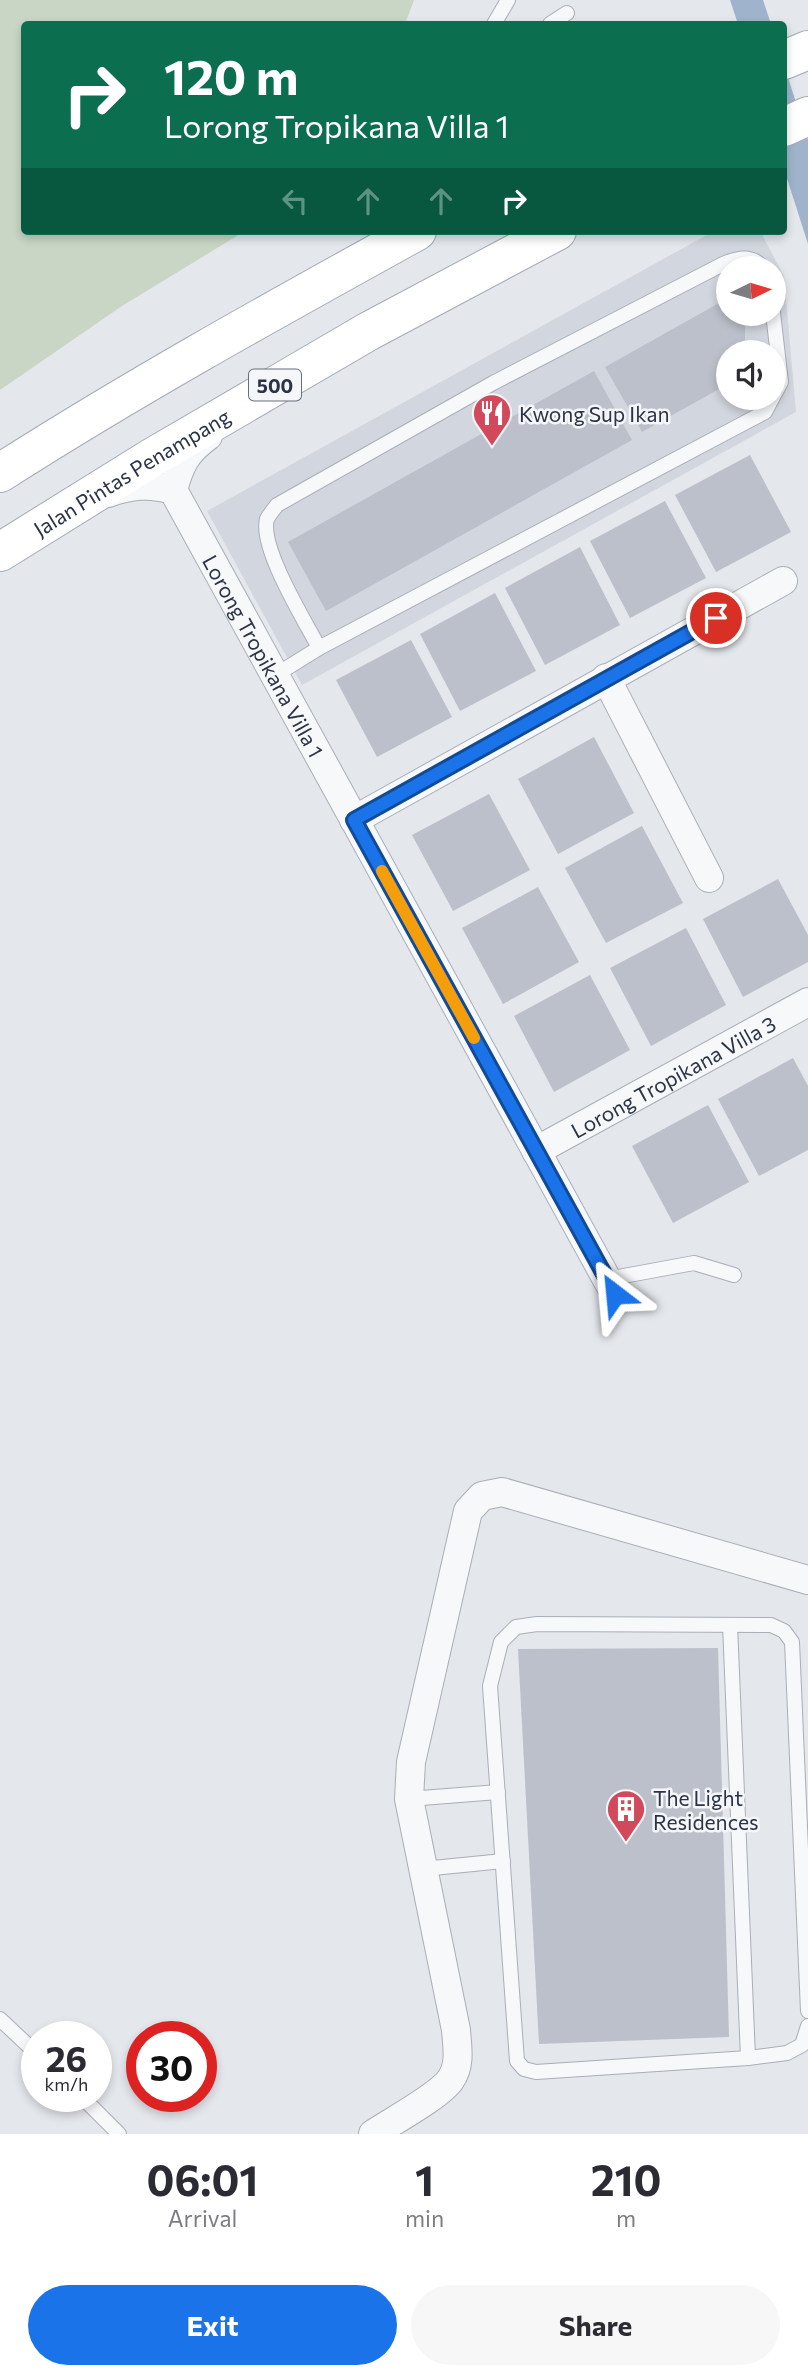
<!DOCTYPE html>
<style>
:root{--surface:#fff;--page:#f7f7f7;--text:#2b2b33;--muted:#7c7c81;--accent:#1a73e8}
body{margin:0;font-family:Commissioner,sans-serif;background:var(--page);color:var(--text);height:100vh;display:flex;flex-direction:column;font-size:26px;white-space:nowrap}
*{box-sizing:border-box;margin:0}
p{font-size:23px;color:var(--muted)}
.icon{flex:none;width:38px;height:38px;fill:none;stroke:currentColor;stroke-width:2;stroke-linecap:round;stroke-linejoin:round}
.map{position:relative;height:2134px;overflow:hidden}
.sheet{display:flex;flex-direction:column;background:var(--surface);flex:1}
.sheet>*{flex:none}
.top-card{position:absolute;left:21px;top:21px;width:766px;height:214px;border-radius:7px;box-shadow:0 4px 10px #0003;background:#0b6e4f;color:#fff;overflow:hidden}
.needle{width:46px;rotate:85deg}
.fabs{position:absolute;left:716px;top:256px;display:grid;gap:14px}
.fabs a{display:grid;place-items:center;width:70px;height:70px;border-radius:50%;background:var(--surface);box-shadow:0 4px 10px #0003;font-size:35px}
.speed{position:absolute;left:21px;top:2021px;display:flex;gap:14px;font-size:35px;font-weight:700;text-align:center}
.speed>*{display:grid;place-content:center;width:91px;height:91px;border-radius:50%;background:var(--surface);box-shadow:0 4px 10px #0003;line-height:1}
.speed small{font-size:18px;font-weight:400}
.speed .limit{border:10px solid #d22;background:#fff;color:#111}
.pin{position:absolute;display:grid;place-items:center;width:60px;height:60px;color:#fff;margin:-30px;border:4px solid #fff;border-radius:50%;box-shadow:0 2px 7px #0007}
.me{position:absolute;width:77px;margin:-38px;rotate:331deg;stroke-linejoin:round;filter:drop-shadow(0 0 5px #0008)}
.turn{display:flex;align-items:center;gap:24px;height:147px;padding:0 28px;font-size:32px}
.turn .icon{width:91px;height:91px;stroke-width:2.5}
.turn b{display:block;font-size:49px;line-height:60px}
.lanes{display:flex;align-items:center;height:66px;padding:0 28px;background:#0003;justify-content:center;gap:35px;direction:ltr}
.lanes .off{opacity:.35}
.eta{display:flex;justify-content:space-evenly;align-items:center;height:119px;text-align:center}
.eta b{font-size:42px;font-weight:700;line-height:49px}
.cta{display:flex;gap:14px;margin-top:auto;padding:14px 28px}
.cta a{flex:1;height:80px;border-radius:42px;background:var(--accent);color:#fff;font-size:28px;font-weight:700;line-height:80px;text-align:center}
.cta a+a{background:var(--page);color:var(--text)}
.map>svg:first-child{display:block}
.built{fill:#d2d6de;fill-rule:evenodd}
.green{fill:#c9d6c5}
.water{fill:#9fb4cc}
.building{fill:#bbc0ca}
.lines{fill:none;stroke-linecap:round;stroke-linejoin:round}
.service-casing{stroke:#a9aeb7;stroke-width:16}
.minor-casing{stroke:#a9aeb7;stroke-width:30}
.primary-casing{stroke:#a3abb8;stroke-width:40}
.service{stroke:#f7f8fa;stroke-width:14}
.minor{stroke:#f7f8fa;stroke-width:28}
.primary{stroke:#fff;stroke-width:38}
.route-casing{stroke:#114b97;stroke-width:18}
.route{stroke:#1a73e8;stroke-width:12}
.slow{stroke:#f59e0b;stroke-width:12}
.labels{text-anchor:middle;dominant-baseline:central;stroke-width:5;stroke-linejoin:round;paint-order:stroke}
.shield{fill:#f4f6f9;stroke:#676e7b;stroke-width:2}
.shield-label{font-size:19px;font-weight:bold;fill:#2b3445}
.poi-label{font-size:21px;fill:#2b3445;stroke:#f4f6f9;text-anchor:start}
.street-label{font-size:21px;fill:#2b3445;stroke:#f4f6f9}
</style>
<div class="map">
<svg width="808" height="2134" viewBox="0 0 808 2134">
<rect width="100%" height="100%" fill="#e4e7ec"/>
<path class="built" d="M 714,231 L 760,231 L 784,276 L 796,412 L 302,685 L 207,511 ZM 728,268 L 774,268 L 774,313 L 728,313 ZM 728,352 L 774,352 L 774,397 L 728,397 Z"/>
<path class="green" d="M 0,0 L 414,0 L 405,24 L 24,24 L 24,231 L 245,231 L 122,306 L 0,390 Z"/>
<g class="water">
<path d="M 730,0 L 763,0 L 771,24 L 738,24 Z"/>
<path d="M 784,65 L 808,140 L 808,244 L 784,169 Z"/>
</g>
<g class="building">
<path d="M 728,298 L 728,313 L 745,313 L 745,352 L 728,352 L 728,384 L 642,432 L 605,367 Z"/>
<path d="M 594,371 L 632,440 L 326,611 L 288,542 Z"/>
<path d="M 750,455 L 791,532 L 716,572 L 675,495 Z"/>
<path d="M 665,501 L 706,578 L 630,618 L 590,541 Z"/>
<path d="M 580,547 L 620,625 L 545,665 L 505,588 Z"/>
<path d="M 495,593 L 536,671 L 460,711 L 420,634 Z"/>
<path d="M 411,640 L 452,717 L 377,757 L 336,680 Z"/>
<path d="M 594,737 L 634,813 L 558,854 L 518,779 Z"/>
<path d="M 489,794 L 530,870 L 453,911 L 412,835 Z"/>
<path d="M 642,826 L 683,903 L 606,943 L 565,868 Z"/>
<path d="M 778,879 L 808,935 L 808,962 L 743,997 L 703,919 Z"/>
<path d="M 538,887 L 579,962 L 503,1004 L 462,928 Z"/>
<path d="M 686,928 L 726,1005 L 651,1046 L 610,968 Z"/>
<path d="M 590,975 L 630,1050 L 554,1092 L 514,1016 Z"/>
<path d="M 793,1058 L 808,1086 L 808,1150 L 759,1176 L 718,1099 Z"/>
<path d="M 708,1105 L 749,1182 L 673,1223 L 632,1146 Z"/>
<path d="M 718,1648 L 729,2037 L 539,2044 L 518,1649 Z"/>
</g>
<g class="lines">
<g class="service-casing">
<g id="service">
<path d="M 494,24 L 508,0"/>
<path d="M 550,24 L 567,13"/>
<path d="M 319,648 C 305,621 259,547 267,519 C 269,515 274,509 277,505 L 493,383 L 723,264 C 737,258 752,254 763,268"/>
<path d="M 274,676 L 319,648 L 765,412 L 781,382 L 773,313"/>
<path d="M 607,1279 L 694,1263 L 734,1275"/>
<path d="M 730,1625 L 748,2058"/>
<path d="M 409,1799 L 498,1792"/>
<path d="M 423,1869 L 503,1861"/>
<path d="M 808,2011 L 792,1642 L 784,1631 L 771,1625 L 537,1624 L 516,1627 L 501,1642 L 490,1686 L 517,2061 L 524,2069 L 536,2072 L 748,2058 L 787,2053 L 802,2045 L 808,2026"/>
<path d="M 0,2019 L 37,2054"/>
<path d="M 81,2096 L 119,2134"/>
</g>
</g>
<g class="minor-casing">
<g id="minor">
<path id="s1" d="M 173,490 L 615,1294"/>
<path d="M 173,490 C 180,464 186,452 208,436"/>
<path d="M 108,493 C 131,485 149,483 173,490"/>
<path d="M 606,678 L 709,878"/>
<path d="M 354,820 L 783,581"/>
<path id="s2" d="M 536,1151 L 808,1002"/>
<path d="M 373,2134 C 391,2122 441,2095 451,2079 C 461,2064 457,2046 456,2030 L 409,1799 L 411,1762 L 468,1511 L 482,1496 L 502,1492 L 808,1580"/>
</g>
</g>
<g class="primary-casing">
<g id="primary">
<path d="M 784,60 L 808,50"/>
<path d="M 784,127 L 808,116"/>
<path d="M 0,473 C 136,386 276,309 417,231"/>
<path id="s3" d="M 0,552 L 153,457 L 369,331 L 557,231"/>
</g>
</g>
<use href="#service" class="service"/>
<use href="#minor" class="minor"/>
<use href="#primary" class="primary"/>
</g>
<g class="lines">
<g class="route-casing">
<path id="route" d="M 615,1294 L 354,820 L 716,618"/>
</g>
<use href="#route" class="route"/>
<path class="slow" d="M 382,871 L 474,1038"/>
</g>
<defs>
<g id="restaurant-pin" transform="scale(2.0125)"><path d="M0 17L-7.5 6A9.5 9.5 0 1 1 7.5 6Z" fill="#d1495b" stroke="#f4f6f9"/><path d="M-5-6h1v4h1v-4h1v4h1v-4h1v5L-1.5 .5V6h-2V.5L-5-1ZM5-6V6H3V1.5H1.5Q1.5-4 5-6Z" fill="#fff"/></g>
<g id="building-pin" transform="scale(2.0125)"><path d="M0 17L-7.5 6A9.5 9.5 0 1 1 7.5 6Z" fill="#d1495b" stroke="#f4f6f9"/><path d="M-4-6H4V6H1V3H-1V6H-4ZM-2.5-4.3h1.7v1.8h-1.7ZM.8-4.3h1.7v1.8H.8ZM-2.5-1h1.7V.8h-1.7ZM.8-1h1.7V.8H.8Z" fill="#fff"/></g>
</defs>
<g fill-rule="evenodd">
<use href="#restaurant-pin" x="492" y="413"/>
<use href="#building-pin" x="626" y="1809"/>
</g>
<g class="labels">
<rect class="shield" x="249" y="369.5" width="52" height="31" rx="5"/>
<g class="shield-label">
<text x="275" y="385">500</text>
</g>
<g class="poi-label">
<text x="519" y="413">Kwong Sup Ikan</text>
<text x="653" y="1797">The Light<tspan x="653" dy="24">Residences</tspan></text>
</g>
<g class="street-label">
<text stroke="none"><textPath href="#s3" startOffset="154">Jalan Pintas Penampang</textPath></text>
<text stroke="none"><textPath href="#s1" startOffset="189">Lorong Tropikana Villa 1</textPath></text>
<text stroke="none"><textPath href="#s2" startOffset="156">Lorong Tropikana Villa 3</textPath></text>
</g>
</g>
</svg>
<div class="fabs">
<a><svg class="needle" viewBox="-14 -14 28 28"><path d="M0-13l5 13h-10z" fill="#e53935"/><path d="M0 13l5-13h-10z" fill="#7c7c81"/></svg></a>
<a><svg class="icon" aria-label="sound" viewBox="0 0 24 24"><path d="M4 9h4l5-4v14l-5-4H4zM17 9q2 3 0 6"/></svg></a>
</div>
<div class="speed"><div>26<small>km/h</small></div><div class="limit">30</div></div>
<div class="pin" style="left:716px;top:618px;background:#d93025"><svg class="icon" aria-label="arrive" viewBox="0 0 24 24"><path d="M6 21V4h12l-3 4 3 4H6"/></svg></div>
<svg class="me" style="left:615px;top:1294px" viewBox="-20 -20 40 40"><path d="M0-17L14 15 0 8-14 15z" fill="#1a73e8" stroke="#fff" stroke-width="4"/></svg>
<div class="top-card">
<div class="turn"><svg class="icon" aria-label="right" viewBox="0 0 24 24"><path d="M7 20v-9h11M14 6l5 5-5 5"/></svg><div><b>120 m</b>Lorong Tropikana Villa 1</div></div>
<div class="lanes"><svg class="icon off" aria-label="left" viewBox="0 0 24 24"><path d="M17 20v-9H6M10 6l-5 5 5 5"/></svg><svg class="icon off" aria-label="ahead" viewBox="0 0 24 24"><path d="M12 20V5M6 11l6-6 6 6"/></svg><svg class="icon off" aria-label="ahead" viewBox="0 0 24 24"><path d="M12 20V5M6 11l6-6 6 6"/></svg><svg class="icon" aria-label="right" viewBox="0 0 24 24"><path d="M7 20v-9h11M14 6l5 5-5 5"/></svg></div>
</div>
</div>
<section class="sheet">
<div class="eta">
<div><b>06:01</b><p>Arrival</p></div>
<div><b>1</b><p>min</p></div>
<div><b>210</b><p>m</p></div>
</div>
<div class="cta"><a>Exit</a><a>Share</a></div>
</section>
